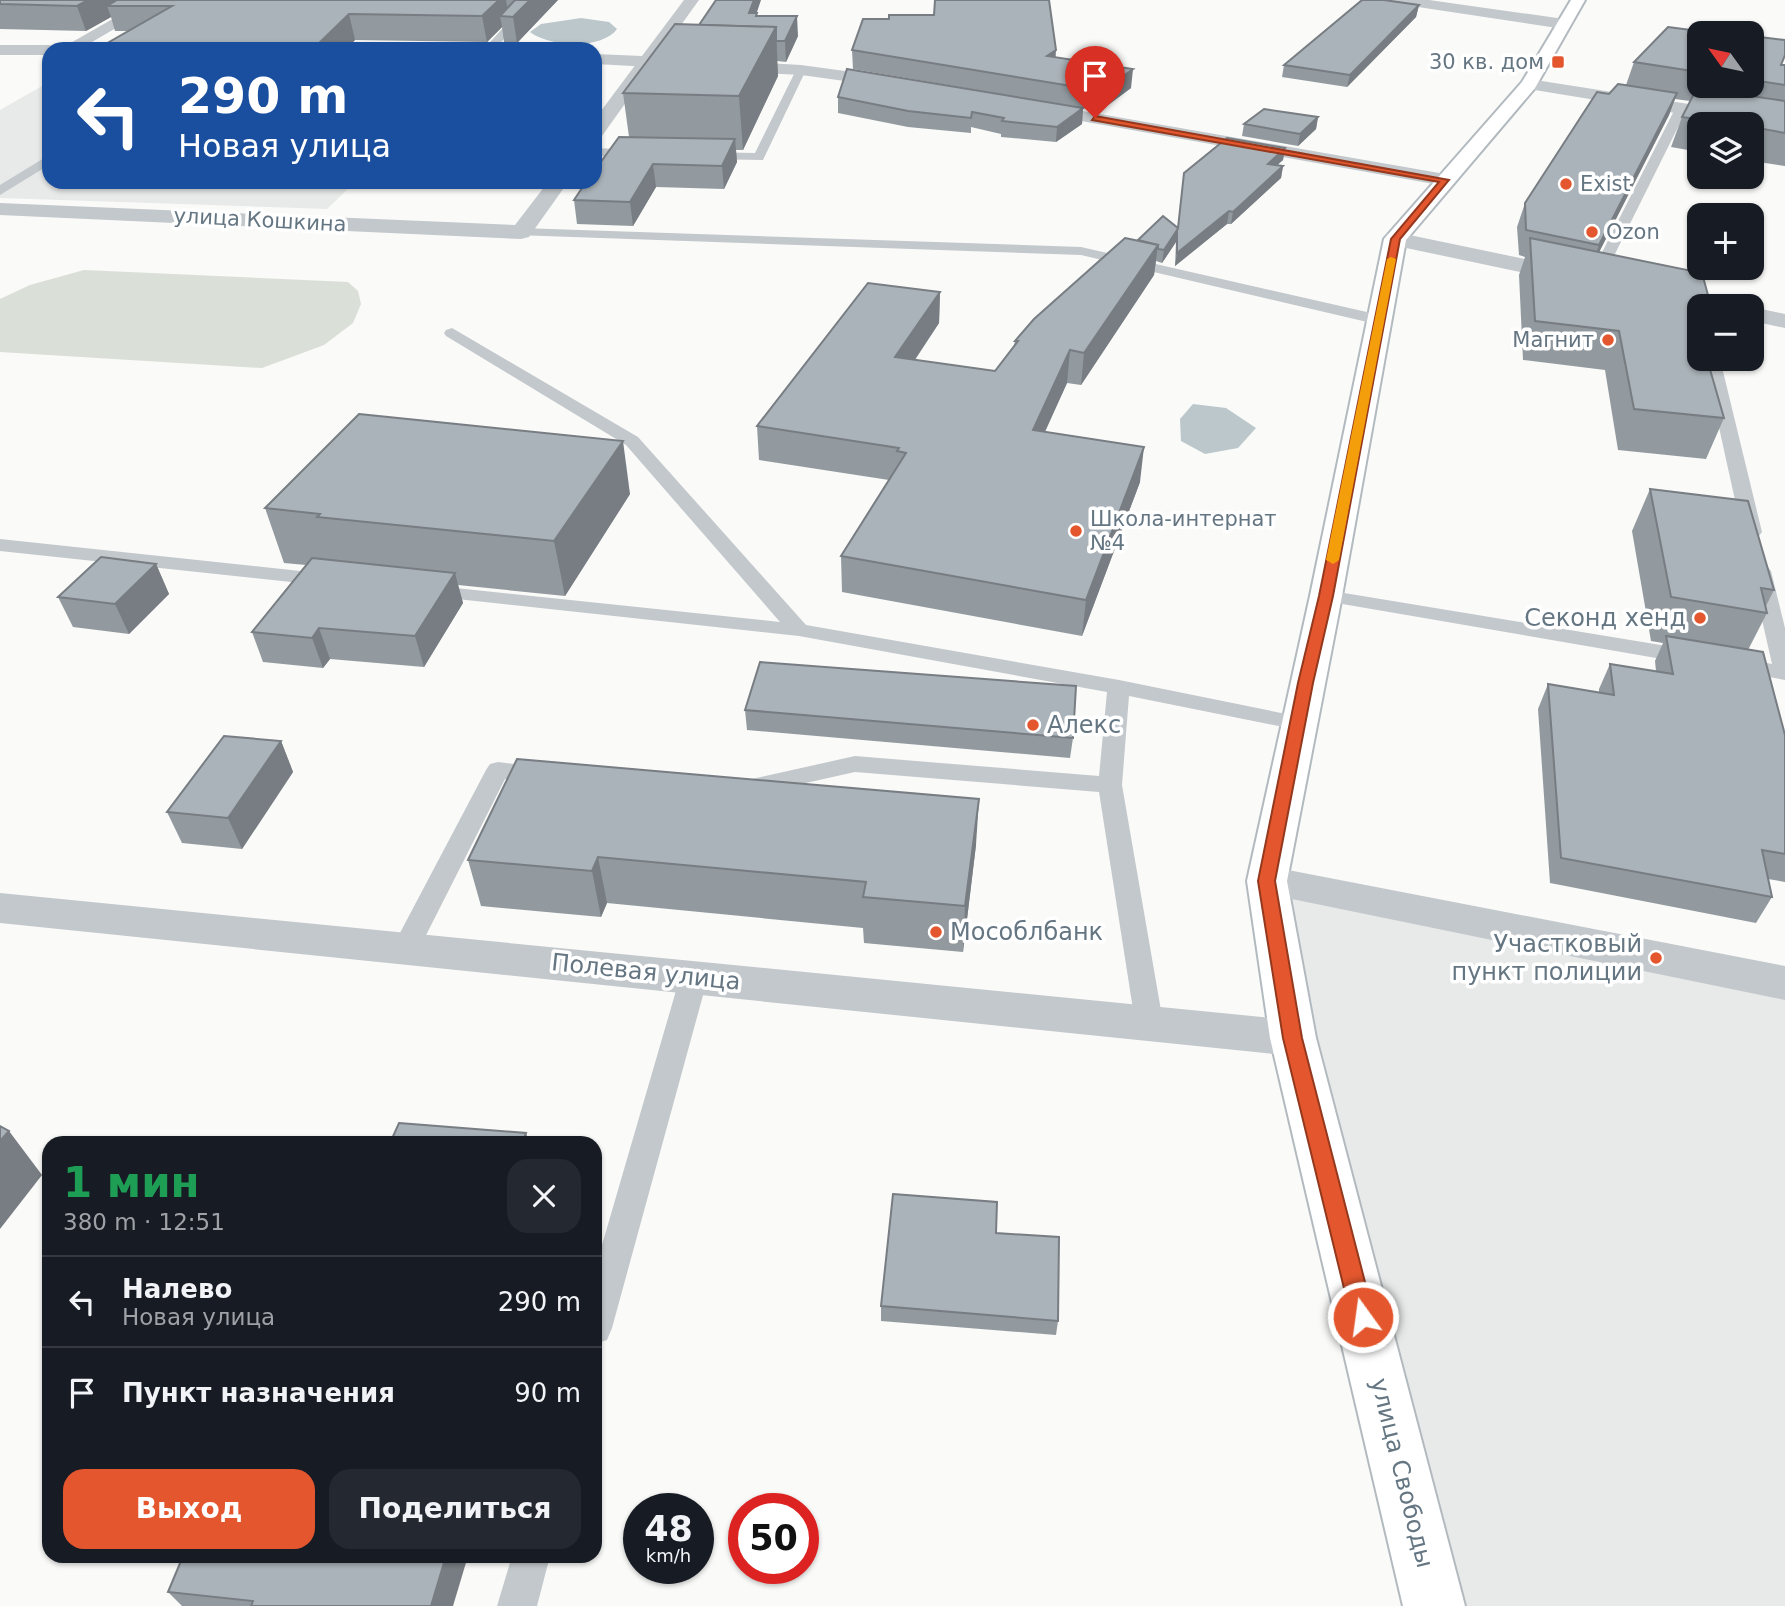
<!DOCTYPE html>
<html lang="ru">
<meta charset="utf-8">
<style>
:root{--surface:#171b24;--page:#242831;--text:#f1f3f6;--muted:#9ea1a6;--line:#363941;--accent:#e4572e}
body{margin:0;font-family:"DejaVu Sans",sans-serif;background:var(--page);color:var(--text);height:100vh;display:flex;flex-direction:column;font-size:26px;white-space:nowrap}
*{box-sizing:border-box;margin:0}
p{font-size:23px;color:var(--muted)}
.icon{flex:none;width:38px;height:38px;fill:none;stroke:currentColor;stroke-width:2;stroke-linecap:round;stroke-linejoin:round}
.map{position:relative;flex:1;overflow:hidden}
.panel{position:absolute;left:42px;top:1136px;width:560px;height:427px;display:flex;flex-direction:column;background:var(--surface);border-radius:21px;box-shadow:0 2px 5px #0004}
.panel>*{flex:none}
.guide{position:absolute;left:42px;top:42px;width:560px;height:147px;border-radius:21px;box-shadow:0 2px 5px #0004;background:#1a4fa0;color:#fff;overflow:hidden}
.needle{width:46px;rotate:303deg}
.buttons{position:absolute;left:1687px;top:21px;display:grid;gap:14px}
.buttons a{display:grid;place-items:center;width:77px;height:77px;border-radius:14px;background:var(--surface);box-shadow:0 2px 5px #0004;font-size:35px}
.speed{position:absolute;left:623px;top:1493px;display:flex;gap:14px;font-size:35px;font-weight:700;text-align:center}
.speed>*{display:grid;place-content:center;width:91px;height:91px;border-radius:50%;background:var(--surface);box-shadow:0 2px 5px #0004;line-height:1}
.speed small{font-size:18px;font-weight:400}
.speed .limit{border:10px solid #d22;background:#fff;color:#111}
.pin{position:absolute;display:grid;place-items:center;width:60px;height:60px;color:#fff;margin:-72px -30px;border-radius:50% 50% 50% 0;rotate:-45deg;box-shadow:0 0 7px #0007}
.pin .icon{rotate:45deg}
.me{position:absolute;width:77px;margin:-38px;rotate:346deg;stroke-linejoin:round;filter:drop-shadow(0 0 5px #0008)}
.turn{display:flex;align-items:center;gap:24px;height:147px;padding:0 21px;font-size:32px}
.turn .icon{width:91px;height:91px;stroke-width:2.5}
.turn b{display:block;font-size:49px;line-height:60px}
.round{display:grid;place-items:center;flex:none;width:74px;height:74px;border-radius:21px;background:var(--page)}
.summary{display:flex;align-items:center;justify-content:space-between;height:119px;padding:0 21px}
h1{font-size:42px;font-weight:700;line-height:52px;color:#1e9e55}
.action{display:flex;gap:14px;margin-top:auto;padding:14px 21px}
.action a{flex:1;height:80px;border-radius:21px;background:var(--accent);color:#fff;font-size:28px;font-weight:700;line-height:80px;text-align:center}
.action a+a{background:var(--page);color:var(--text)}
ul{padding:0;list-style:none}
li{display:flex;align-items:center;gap:21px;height:91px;padding:0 21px;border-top:2px solid var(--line)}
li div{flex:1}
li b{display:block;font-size:26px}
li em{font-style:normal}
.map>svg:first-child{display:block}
.built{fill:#e8e9e9}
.green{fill:#dadfd7}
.water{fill:#bbc7cb}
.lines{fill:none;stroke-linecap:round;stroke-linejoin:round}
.secondary-casing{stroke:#b3babf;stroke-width:4}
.service{fill:#c3c8cc;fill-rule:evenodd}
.minor{fill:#c3c8cc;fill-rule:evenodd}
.tertiary{fill:#c3c8cc;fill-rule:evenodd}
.secondary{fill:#fff;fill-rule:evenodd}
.wall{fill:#929a9f}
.shaded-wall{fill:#777d82}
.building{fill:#aab3b9;stroke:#777d82;stroke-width:2}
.route{fill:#e4572e;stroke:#94391e;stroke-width:2}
.slow{fill:#f59e0b}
.poi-dot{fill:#e4572e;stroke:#fff;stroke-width:2.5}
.labels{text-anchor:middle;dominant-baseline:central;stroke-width:7;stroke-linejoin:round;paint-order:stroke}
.far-poi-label{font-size:21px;fill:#657683;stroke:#fff;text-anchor:start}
.far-street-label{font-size:21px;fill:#657683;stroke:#fff}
.poi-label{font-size:24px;fill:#657683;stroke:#fff;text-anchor:end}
.street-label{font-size:24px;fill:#657683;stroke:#fff}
</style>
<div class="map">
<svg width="1785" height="1606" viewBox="0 0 1785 1606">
<rect width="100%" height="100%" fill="#fafaf8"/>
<g class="built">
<path d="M 42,86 L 49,86 L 49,182 L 355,182 L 327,209 L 0,198 L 0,110 Z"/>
<path d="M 1271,881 L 1785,984 L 1785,1606 L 1439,1606 Z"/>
</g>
<path class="green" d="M 84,270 L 348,282 L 358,291 L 361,304 L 353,323 L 324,345 L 262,368 L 0,352 L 0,299 L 30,285 Z"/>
<g class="water">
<path d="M 581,18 L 609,22 L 617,29 C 602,50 549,47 530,32 L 541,24 Z"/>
<path d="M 1193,404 L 1226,408 L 1256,428 L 1238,448 L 1205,454 L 1181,441 L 1180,419 Z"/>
</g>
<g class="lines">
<g class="secondary-casing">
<path id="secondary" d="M 1571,0 L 1585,0 L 1535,88 L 1406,240 L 1342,596 L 1287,881 L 1316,1038 L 1465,1606 L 1403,1606 L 1270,1038 L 1247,881 L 1310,596 L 1384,239 L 1522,82 Z"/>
</g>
<g class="service">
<path d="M 509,21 L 518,23 L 495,49 L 484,49 Z"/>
<path d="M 797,68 L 806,70 L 763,160 L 700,159 L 700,153 L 704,152 L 755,153 Z"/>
<path d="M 1681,106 L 1687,109 L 1602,280 L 1595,284 L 1590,283 L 1588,280 L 1675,109 Z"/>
<path d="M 595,148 L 640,150 L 646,154 L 640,158 L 595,156 Z"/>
<path d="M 49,155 L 49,165 L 0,195 L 0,185 Z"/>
<path d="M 521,228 L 1081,247 L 1380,315 L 1388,320 L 1380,325 L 1081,255 L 516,235 L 516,229 Z"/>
<path d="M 452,328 L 638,437 L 806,625 L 1119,680 L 1306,718 L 1310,723 L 1306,728 L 1298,730 L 1129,696 L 1122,785 L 1163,1022 L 1159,1030 L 1149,1033 L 1139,1030 L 1135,1022 L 1099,792 L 855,772 L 743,797 L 734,795 L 731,789 L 734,783 L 743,781 L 855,756 L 1099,776 L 1107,692 L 799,636 L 420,595 L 417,591 L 420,587 L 427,585 L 780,622 L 626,445 L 446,336 L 444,333 L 446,330 Z"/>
<path d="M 1704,359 L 1720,359 L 1762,532 L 1759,536 L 1745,536 L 1742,532 Z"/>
<path d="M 0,539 L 328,574 L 335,576 L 338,580 L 335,584 L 328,586 L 0,551 Z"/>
<path d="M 1761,565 L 1768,567 L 1771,571 L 1785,628 L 1785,680 L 1726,669 L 1723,664 L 1726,659 L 1734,657 L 1772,664 L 1751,571 L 1754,567 Z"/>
<path d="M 1326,590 L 1691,650 L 1699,652 L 1702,657 L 1699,662 L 1691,664 L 1319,600 L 1316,596 L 1319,592 Z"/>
<path d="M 498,762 L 552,769 L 556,775 L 552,781 L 544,783 L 505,779 L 416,955 L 406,958 L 396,955 L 392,948 L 486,770 L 490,764 Z"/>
<path d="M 694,966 L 704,969 L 708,977 L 612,1328 L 607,1340 L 595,1344 L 595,1269 L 680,977 L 684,969 Z"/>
<path d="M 512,1556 L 550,1556 L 537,1606 L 497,1606 Z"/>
</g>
<g class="minor">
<path d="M 146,0 L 164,0 L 80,49 L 60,49 Z"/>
<path d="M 1391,0 L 1429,0 L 1564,19 L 1572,24 L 1564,29 L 1398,4 Z"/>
<path d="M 648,55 L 656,60 L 602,136 L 595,138 L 595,119 L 642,56 Z"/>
<path d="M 1529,79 L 1785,119 L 1785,131 L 1523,88 L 1520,84 L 1523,80 Z"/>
<path d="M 548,182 L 568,182 L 529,237 L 521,239 L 0,215 L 0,203 L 515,225 Z"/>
<path d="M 1395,232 L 1573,269 L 1581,271 L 1585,276 L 1581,281 L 1573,283 L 1387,244 L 1384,239 L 1387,234 Z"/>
<path d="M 1752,307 L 1785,314 L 1785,328 L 1752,321 Z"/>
<path d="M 1267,866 L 1785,966 L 1785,1000 L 1253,891 L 1247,881 L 1253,871 Z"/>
</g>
<g class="tertiary">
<path d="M 684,0 L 699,0 L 658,57 L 801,65 L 896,78 L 905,83 L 896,88 L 801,75 L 595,64 L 595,54 L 642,56 Z"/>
<path d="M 0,45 L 49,45 L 57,49 L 49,49 L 49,55 L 0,55 Z"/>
<path d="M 1031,102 L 1445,174 L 1452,176 L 1455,180 L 1452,184 L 1445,186 L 1025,111 L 1022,107 Z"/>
<path d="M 0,893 L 1293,1020 L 1309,1025 L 1316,1038 L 1309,1051 L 1293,1056 L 0,923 Z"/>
</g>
<use href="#secondary" class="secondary"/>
</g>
<g class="wall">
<path d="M 0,0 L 558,0 L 517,43 L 504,42 L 502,27 L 487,42 L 355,40 L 346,49 L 97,49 L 128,31 L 115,31 L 111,17 L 86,31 L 0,29 Z"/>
<path d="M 1419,5 L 1416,17 L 1347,87 L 1282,77 L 1284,65 Z"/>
<path d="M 757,13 L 757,16 L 798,36 L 786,62 L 777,61 L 778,76 L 743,150 L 736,150 L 737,162 L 724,189 L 656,187 L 633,226 L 577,224 L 574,200 L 629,137 L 623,93 L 699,25 Z"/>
<path d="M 1699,33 L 1699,86 L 1752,86 L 1752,36 L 1781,65 L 1785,65 L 1785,166 L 1752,161 L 1752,124 L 1699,124 L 1699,152 L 1671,147 L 1682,117 L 1690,101 L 1675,99 L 1669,115 L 1599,252 L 1699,306 L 1699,359 L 1715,359 L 1710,371 L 1724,418 L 1706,459 L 1618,450 L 1605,370 L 1523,360 L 1519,275 L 1525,257 L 1519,255 L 1517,227 L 1525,203 L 1609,94 L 1626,85 L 1634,62 Z"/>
<path d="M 852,50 L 1056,57 L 1131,88 L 1100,111 L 853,69 Z"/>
<path d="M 838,97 L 1083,108 L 1082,124 L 1056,142 L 1001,137 L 1001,134 L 971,127 L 971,133 L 908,127 L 838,113 Z"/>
<path d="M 1318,117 L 1316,129 L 1298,146 L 1242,136 L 1244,124 Z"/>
<path d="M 1285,148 L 1283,160 L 1277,165 L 1283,166 L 1281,178 L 1231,224 L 1227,224 L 1175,266 L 1176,242 L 1162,263 L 1156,261 L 1154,275 L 1081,385 L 1067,383 L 1045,432 L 1140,482 L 1082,636 L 842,592 L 841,556 L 889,480 L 759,460 L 757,426 L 940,292 L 939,323 L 915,360 L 995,371 L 1014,346 L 1015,341 L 1138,240 L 1177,228 Z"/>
<path d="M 1650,489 L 1774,590 L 1766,606 L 1767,613 L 1748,650 L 1785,735 L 1785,882 L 1768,879 L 1772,897 L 1756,923 L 1550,883 L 1538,709 L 1548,684 L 1599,693 L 1599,689 L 1610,664 L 1656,671 L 1655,661 L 1663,643 L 1651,641 L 1632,531 Z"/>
<path d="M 630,494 L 565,596 L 458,585 L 463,603 L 424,667 L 330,659 L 323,668 L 263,662 L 252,632 L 306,565 L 284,563 L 265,508 Z"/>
<path d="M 156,564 L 169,594 L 129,634 L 73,627 L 58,597 Z"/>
<path d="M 745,710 L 1073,738 L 1070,758 L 747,730 Z"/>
<path d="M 281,741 L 293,772 L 242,849 L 182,843 L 167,812 Z"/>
<path d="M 976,845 L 963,952 L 864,943 L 863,928 L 607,903 L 601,917 L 481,906 L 468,860 Z"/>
<path d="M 996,1233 L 1058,1321 L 1056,1335 L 881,1321 L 881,1306 Z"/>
<path d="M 168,1592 L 453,1606 L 182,1606 Z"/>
</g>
<g class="shaded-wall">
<path d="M 88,0 L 141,0 L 107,6 L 111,17 L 86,31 L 77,6 Z"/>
<path d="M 499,0 L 506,0 L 509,17 L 500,16 L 502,27 L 487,42 L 482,16 Z"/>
<path d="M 530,0 L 558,0 L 517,43 L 513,17 Z"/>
<path d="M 754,0 L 761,0 L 750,33 L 749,13 Z"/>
<path d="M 1419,5 L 1416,17 L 1347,87 L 1350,75 Z"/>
<path d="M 349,14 L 355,40 L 346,49 L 313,49 Z"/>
<path d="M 797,16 L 798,36 L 786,62 L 785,41 Z"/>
<path d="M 776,27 L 778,76 L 743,150 L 739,96 Z"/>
<path d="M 1056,50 L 1055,68 L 1047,56 Z"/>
<path d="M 1133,69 L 1131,88 L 1100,111 L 1102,91 Z"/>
<path d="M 1677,93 L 1669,115 L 1590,270 L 1599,245 Z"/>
<path d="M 1083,108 L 1082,124 L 1056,142 L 1057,127 Z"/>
<path d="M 1318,117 L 1316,129 L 1298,146 L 1300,134 Z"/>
<path d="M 735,139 L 737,162 L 724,189 L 722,166 Z"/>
<path d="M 1285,148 L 1283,160 L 1266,175 L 1268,164 Z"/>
<path d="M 653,164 L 656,187 L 633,226 L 630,202 Z"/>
<path d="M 1283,166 L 1281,178 L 1231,224 L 1233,212 Z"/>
<path d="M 1229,211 L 1227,224 L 1175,266 L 1177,253 Z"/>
<path d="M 1177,230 L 1176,242 L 1162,263 L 1164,250 Z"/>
<path d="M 1158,245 L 1154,275 L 1081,385 L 1084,353 Z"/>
<path d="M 940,292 L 939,323 L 895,389 L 895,357 Z"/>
<path d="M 1070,350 L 1067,383 L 1030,464 L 1033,430 Z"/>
<path d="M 623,441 L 630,494 L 565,596 L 554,541 Z"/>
<path d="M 1144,447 L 1140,482 L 1082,636 L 1086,600 Z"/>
<path d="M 156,564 L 169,594 L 129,634 L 115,604 Z"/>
<path d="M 455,573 L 463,603 L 424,667 L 415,636 Z"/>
<path d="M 319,628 L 330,659 L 323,668 L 312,638 Z"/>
<path d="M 281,741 L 293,772 L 242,849 L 228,818 Z"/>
<path d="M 979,799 L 976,845 L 963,952 L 965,906 Z"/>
<path d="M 598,857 L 607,903 L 601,917 L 592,871 Z"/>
<path d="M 9,1131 L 42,1175 L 0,1229 L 0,1141 Z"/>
<path d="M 526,1133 L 529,1143 L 522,1143 Z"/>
<path d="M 446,1556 L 468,1556 L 453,1606 L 431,1606 Z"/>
</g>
<g class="building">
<path d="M 0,0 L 88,0 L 77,6 L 0,4 Z"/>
<path d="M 117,0 L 499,0 L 482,16 L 349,14 L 313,49 L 97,49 L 172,6 L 107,6 Z"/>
<path d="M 515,0 L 530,0 L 513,17 L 500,16 Z"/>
<path d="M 716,0 L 754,0 L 749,13 L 757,13 L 756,16 L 797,16 L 785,41 L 776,41 L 776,27 L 699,25 Z"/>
<path d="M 935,0 L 1049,0 L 1056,50 L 1047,56 L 1133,69 L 1102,91 L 852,50 L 863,19 L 889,19 L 889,15 L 934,15 Z"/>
<path d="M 1362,0 L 1384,0 L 1419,5 L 1350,75 L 1284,65 Z"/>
<path d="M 675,24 L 776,27 L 739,96 L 623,93 Z"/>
<path d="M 1668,27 L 1714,33 L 1699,33 L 1699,72 L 1634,62 Z"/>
<path d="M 1752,36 L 1785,40 L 1785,55 L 1781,65 L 1785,65 L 1785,85 L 1752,80 Z"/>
<path d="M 847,69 L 1083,108 L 1057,127 L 1002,121 L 1004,118 L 972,112 L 971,118 L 908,111 L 838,97 Z"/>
<path d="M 1618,84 L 1677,93 L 1599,245 L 1526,230 L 1525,203 L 1597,92 L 1609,94 Z"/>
<path d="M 1697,88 L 1785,101 L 1785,133 L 1752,127 L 1752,124 L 1731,124 L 1682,117 Z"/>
<path d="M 1264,109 L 1318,117 L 1300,134 L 1244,124 Z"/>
<path d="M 619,137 L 735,139 L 722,166 L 653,164 L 630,202 L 574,200 L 586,182 L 595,182 L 595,170 Z"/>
<path d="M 1227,138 L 1285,148 L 1268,164 L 1283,166 L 1233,212 L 1229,211 L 1177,253 L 1177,230 L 1164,250 L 1158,249 L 1158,245 L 1138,240 L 1163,216 L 1178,228 L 1184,173 Z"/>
<path d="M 1125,238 L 1158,245 L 1084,353 L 1070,350 L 1033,430 L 1144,447 L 1086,600 L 841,556 L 906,453 L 897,451 L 899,448 L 757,426 L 868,283 L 940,292 L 895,357 L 995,371 L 1018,341 L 1015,341 L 1034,319 Z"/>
<path d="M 1530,238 L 1702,273 L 1711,306 L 1699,306 L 1699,359 L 1707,359 L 1724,418 L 1634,409 L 1619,331 L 1535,321 Z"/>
<path d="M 359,414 L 623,441 L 554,541 L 317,517 L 320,514 L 265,508 Z"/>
<path d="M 1650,489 L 1748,501 L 1774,590 L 1761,588 L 1767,613 L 1671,597 Z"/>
<path d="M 101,557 L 156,564 L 115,604 L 58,597 Z"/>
<path d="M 312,558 L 455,573 L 415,636 L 319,628 L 312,638 L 252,632 Z"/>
<path d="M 1666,636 L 1763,652 L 1785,735 L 1785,854 L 1762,850 L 1772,897 L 1561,858 L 1548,684 L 1614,695 L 1610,664 L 1673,674 Z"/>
<path d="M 760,662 L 1076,686 L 1073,738 L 745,710 Z"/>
<path d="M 224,736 L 281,741 L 228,818 L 167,812 Z"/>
<path d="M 517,759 L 979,799 L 965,906 L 863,897 L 866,882 L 598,857 L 592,871 L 468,860 Z"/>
<path d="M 399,1123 L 526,1133 L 522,1143 L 390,1143 Z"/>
<path d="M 0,1126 L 9,1131 L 0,1141 Z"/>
<path d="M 893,1194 L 997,1202 L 996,1233 L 1059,1237 L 1058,1321 L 881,1306 Z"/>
<path d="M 183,1556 L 446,1556 L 431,1606 L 251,1606 L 253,1601 L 168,1592 Z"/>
</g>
<path class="route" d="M 1095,116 L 1449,180 L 1400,239 L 1333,596 L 1313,683 L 1275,881 L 1302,1038 L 1374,1317 L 1370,1324 L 1363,1327 L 1355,1324 L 1351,1317 L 1283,1038 L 1258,881 L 1298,683 L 1319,596 L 1391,239 L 1439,182 L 1092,120 Z"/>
<path class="slow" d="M 1391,257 L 1396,259 L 1339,560 L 1333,564 L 1326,560 L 1387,259 Z"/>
<g class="poi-dot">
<rect x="1551" y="55" width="14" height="14" rx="3.5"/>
<circle cx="1566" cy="184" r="7"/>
<circle cx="1592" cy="232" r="7"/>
<circle cx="1608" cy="340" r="7"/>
<circle cx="1076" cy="531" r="7"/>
<circle cx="1700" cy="618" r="7"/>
<circle cx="1033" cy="725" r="7"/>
<circle cx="936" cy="932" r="7"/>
<circle cx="1656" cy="958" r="7"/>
</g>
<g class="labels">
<g class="far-poi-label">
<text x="1544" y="62" text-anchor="end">30 кв. дом</text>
<text x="1580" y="184">Exist</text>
<text x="1606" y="232">Ozon</text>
<text x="1594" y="340" text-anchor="end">Магнит</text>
<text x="1090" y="519">Школа-интернат<tspan x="1090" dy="24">№4</tspan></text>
</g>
<g class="far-street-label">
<text transform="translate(260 220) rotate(3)">улица Кошкина</text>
</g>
<g class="poi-label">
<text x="1686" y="618">Секонд хенд</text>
<text x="1047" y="725" text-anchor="start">Алекс</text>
<text x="950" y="932" text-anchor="start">Мособлбанк</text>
<text x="1642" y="944">Участковый<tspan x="1642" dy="28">пункт полиции</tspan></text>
</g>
<g class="street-label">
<text transform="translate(646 972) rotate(6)">Полевая улица</text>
<text transform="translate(1402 1473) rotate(76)">улица Свободы</text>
</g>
</g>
</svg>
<div class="buttons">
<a><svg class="needle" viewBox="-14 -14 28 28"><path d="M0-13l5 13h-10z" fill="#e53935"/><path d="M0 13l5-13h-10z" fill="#9ea1a6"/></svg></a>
<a><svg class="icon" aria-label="layers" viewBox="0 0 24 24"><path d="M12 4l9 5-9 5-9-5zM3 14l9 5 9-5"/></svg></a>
<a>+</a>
<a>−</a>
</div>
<div class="speed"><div>48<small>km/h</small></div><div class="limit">50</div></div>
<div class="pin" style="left:1095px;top:118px;background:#d93025"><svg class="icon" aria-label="arrive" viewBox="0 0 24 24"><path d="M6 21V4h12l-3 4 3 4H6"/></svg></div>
<svg class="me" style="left:1363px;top:1317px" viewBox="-20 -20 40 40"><circle r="17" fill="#e4572e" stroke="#fff" stroke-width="3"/><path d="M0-11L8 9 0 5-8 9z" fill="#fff"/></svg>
<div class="guide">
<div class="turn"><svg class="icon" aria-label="left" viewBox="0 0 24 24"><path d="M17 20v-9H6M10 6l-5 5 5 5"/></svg><div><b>290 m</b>Новая улица</div></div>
</div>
<section class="panel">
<div class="summary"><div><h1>1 мин</h1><p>380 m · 12:51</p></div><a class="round"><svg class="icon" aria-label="close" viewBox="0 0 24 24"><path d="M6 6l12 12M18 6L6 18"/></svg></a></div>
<ul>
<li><svg class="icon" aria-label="left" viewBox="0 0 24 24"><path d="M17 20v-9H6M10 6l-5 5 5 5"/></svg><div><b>Налево</b><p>Новая улица</p></div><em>290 m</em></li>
<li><svg class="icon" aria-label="arrive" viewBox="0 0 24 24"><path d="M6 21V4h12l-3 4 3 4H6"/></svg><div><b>Пункт назначения</b></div><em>90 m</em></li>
</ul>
<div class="action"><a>Выход</a><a>Поделиться</a></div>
</section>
</div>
